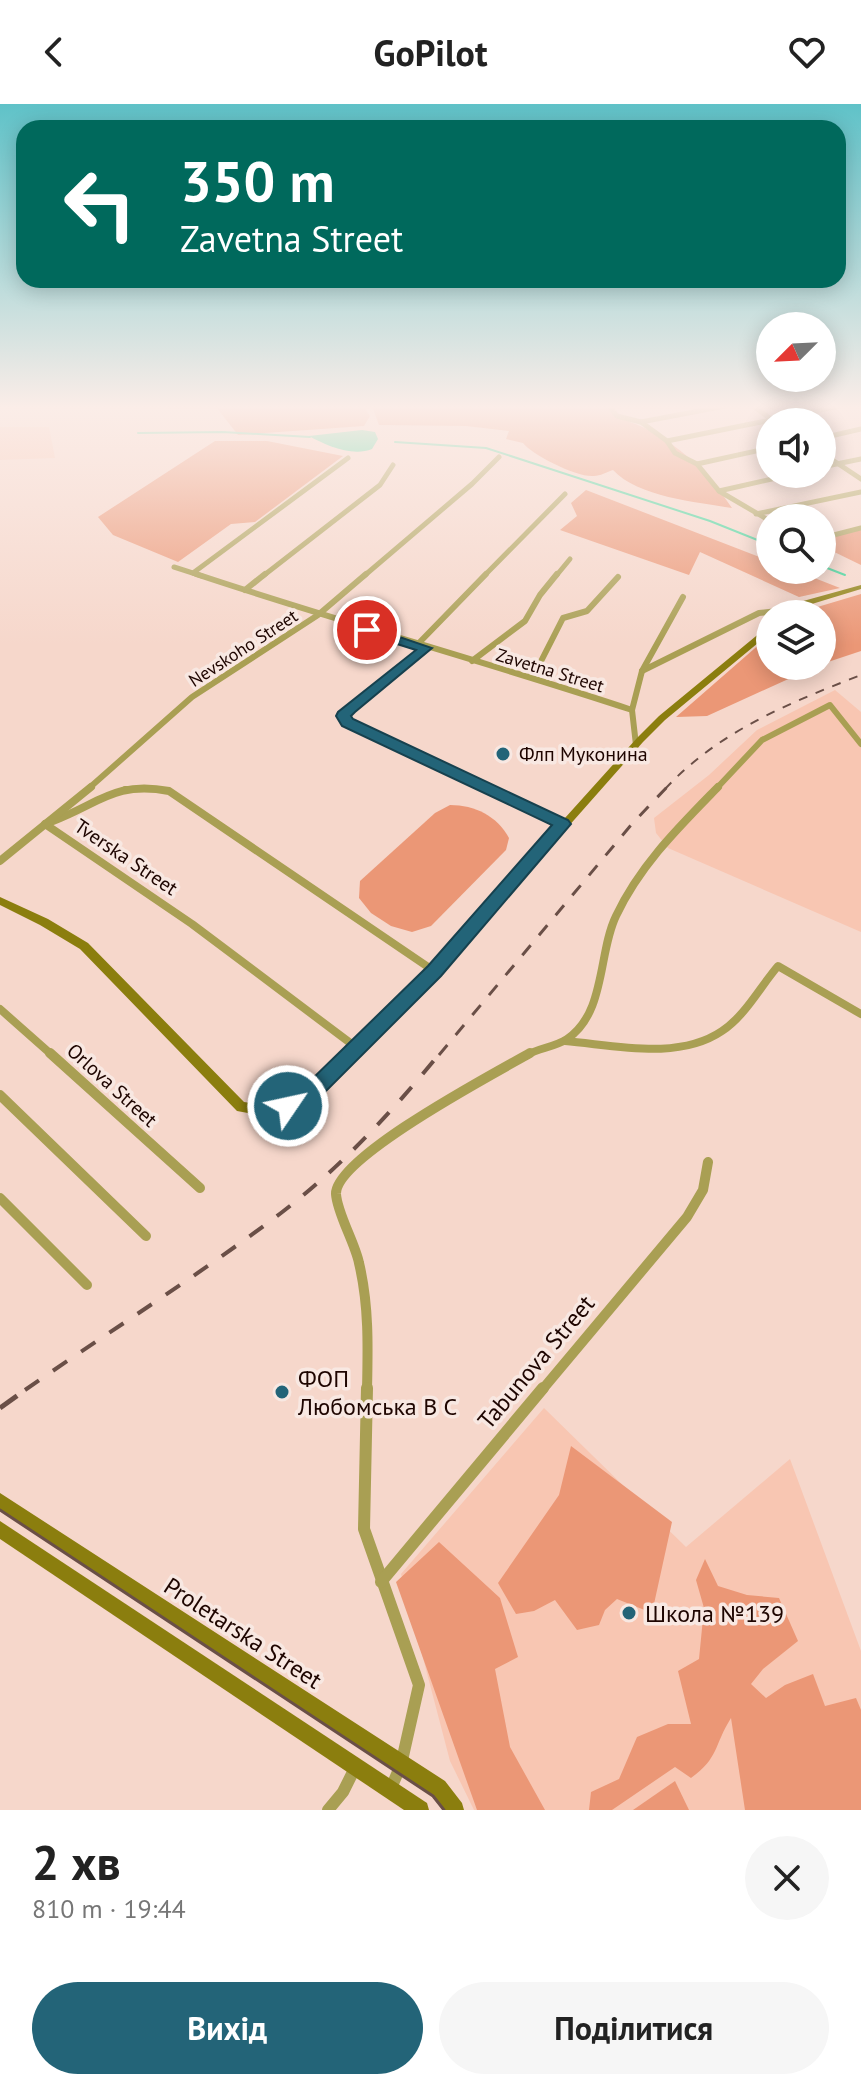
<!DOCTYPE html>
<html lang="uk">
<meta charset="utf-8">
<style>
:root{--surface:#fff;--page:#f6f6f6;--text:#222;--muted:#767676;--accent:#236478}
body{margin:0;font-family:"PT Sans",sans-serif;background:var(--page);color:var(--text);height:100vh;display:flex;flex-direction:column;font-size:30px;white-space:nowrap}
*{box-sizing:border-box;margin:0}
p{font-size:26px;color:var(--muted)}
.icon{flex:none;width:44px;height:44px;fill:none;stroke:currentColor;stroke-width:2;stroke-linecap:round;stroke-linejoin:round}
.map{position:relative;height:1706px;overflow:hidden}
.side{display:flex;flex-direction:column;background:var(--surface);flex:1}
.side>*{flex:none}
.banner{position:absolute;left:16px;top:16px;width:830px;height:168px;border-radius:24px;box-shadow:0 4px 20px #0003;background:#00695c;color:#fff;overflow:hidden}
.needle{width:52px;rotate:246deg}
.fabs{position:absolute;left:756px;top:208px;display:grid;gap:16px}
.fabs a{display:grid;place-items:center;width:80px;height:80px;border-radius:50%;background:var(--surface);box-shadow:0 4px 20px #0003;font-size:40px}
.pin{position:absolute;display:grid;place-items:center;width:68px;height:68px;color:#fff;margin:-34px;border:4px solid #fff;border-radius:50%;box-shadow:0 2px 8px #0007}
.me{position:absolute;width:88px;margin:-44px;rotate:56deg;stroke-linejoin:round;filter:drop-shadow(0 0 6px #0008)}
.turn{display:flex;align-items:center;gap:28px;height:168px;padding:0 32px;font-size:36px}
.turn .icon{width:104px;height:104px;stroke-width:2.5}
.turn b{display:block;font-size:56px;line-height:68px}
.round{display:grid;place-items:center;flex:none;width:84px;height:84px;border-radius:42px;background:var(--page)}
.head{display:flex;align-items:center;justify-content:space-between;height:136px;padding:0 32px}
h1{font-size:48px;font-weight:600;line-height:60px}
.action{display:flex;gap:16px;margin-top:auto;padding:16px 32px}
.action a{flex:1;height:92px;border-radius:48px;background:var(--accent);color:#fff;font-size:32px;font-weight:600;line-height:92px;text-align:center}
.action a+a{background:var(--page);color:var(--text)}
header{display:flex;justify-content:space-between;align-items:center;height:104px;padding:0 32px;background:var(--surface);font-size:36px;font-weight:600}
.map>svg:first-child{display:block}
.built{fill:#f8c6b2}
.green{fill:#eb9776}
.water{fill:#32d698}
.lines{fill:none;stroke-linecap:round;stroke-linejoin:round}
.stream{stroke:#32d698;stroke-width:2}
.street-far4{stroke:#a99f53;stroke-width:5}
.street-far3{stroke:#a99f53;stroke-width:6}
.street-far2{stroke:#a99f53;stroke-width:8}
.street-far1{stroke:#a99f53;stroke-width:10}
.street{stroke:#a99f53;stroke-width:12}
.secondary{fill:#8b7e0e;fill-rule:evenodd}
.tram{stroke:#6a4f47;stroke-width:3}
.rail-far3{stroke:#6a4f47;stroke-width:2;stroke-dasharray:9 9;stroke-linecap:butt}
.rail-far2{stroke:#6a4f47;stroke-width:3;stroke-dasharray:13 13;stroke-linecap:butt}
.rail-far1{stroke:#6a4f47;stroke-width:4;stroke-dasharray:17 17;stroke-linecap:butt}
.rail{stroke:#6a4f47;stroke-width:5;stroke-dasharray:21 21;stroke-linecap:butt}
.route{fill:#236478;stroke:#17414e;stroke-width:2}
.poi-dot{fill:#236478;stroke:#f8e8e2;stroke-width:3}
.labels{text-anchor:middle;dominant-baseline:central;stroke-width:7;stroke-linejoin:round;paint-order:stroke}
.far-street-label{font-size:18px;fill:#1e0500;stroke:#f8e8e2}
.poi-label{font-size:20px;fill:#1e0500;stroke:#f8e8e2;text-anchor:start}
.street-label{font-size:20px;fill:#1e0500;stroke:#f8e8e2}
.near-street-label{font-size:24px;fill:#1e0500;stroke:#f8e8e2}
.near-poi-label{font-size:24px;fill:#1e0500;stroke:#f8e8e2;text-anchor:start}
</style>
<header><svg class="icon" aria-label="back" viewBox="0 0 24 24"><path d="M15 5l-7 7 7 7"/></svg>GoPilot<svg class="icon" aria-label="heart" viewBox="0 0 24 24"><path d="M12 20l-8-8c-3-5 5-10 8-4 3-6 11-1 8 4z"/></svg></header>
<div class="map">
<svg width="861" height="1706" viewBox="0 0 861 1706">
<rect width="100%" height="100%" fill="#f6d7cb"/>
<g class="built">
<path d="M 0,323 L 49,323 L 55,354 L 0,356 Z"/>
<path d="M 835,586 L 861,608 L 861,828 L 668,744 L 656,729 L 654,714 L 709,671 L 757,626 Z"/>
<path d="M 544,1304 L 686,1443 L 790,1355 L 861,1547 L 861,1706 L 474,1706 L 450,1657 L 401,1470 Z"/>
</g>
<g class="green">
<path d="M 166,302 L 363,302 L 370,312 L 364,322 L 238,331 L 217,304 L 166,305 Z"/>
<path d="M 372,302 L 605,302 C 621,317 631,317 649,326 C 685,346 710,371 732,404 C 696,398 638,393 613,366 C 607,368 600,372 594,372 C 578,374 532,351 523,339 L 506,335 L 509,327 L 466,322 L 379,321 Z"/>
<path d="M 215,337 L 267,337 L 343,352 L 255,418 L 231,420 L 178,458 L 113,431 L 98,413 Z"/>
<path d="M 586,386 L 770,457 L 770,466 L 794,466 L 840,484 L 799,493 L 700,448 L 689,471 L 560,426 L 577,412 L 571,399 Z"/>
<path d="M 861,426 L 861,461 L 822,442 L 822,434 Z"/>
<path d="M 861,490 L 861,547 L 822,560 L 822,510 L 794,510 Z"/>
<path d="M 770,531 L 770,562 L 817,562 L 707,612 L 676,613 Z"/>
<path d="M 450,701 C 475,701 497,712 509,734 L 506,746 L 431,822 L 412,828 L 391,822 L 371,809 L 359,794 L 360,777 L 435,709 Z"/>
<path d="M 571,1342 L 672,1418 L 652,1509 L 617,1495 L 605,1506 L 599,1521 L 577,1526 L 555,1496 L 534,1507 L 516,1510 L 498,1479 L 559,1391 Z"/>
<path d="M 439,1438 L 500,1494 L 518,1553 L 495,1565 L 510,1643 L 545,1706 L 477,1706 L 396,1478 Z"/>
<path d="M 705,1455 L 718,1482 L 747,1491 L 779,1494 L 798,1537 L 763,1565 L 751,1580 L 766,1594 L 785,1581 L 813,1570 L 825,1602 L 856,1594 L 861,1606 L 861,1706 L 745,1706 L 731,1614 C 714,1641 719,1654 691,1674 L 675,1663 L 612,1706 L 589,1706 L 591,1688 L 619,1675 L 637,1633 L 668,1620 L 691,1620 L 678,1567 L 699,1555 L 704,1504 L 696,1476 Z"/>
<path d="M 675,1677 L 689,1706 L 633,1706 Z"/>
</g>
<path class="water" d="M 362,326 L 375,328 L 378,335 L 372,345 C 352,353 325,341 309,332 Z"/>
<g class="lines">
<g class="stream">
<path d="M 138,329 L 223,328 L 310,333"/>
<path d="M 395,338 L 486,344 L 710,417 L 770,441"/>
<path d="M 822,462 L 845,471"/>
</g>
<g class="street-far4">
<path d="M 609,302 L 617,312 L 641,318 L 667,337 L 675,349 L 697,360 L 719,387 L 770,417"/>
<path d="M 753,302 L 775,318"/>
<path d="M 641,318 L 725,302"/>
<path d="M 822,334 L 861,325"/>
<path d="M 667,337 L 840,302"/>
<path d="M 822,349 L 861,375"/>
<path d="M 697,360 L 770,344"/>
<path d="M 822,363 L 861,355"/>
<path d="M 719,387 L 794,370"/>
<path d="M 756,410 L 861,388"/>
<path d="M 822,434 L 861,424"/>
<path d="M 174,463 L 202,472"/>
<path d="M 193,469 L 348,354"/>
<path d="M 263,472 L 380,381 L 393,361"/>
<path d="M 364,472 L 472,380 L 499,353"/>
<path d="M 484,472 L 565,390"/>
<path d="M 556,472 L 570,455"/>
</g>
<g class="street-far3">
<path d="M 196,470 C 340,518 487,558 632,606 L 636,641"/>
<path d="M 245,486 L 265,470"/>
<path d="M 416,542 L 486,470"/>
<path d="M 426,544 L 343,612 L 347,618 L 487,685"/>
<path d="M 472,557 L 525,517 L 540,491 L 557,470"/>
<path d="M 642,567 L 759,509 L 794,505"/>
<path d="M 533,573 L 563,514 L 587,507 L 618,473"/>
<path d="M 632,606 L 642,567 L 683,493"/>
<path d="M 88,685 L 192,593 L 318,511 L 366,470"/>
<path d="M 125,685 L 156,685"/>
<path d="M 716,685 L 762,636 L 830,601 L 861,640"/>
</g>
<g class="street-far2">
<path d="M 483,683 L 562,720"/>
<path d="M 53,717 C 100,699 115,677 169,687 L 434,867"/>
<path d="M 45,720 L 192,820 L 357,944"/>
<path d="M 0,757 L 91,683"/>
<path d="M 0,905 L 52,951"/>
<path d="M 565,937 C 614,941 678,957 722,927 C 745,912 760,883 778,862 L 861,910"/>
<path d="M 527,951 C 539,944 555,943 567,935 C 606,909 598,849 616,812 C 640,761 679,723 718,683"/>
</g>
<g class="street-far1">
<path d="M 50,949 L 200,1084"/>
<path d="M 0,991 L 146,1132"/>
<path d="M 0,1094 L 87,1181"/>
<path d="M 367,1286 C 368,1243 369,1201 359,1159 C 355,1139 337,1109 336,1090 C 335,1053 497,968 530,949"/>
<path d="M 542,1286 L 687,1113 L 703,1086 L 708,1058"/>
</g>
<g class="street">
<path d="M 367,1284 L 364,1425 L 419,1581 L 401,1661 L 391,1684"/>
<path d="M 381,1478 L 543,1284"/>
<path d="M 328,1706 L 343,1688 L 355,1664"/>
</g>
<g class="secondary">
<path d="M 861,481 L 861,485 L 802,503 L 793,510 L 784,510 L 796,499 Z"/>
<path d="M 767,523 L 770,523 L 770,529 L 665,616 L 643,638 L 438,870 L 317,991 L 292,1006 L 264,1012 L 237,1007 L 80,845 L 40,821 L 0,801 L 0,793 L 48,815 L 88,839 L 244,998 C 275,1003 283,999 309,983 L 430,864 L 637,634 L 659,612 Z"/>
<path d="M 0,1389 L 445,1677 L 462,1699 L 464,1706 L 443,1706 L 431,1691 L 0,1406 Z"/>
<path d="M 0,1417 L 427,1699 L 429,1706 L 404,1706 L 0,1435 Z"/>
</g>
<path class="tram" d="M 0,1406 L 433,1692 L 444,1706"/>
<path class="rail-far3" d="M 665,685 C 719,627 789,599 861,571"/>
<path class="rail-far2" d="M 439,951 L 631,721 L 667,683"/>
<path class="rail-far1" d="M 25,1286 C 110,1227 199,1171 281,1109 C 341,1063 393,1007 440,949"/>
<path class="rail" d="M 0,1304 L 28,1284"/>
</g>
<linearGradient id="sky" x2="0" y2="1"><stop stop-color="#5fc2c8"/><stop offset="0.56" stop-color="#fbede8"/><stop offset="1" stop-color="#fbede8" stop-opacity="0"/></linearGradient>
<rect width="861" height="541" fill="url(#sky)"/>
<path class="route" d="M 367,522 L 432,544 L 355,608 L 351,612 L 353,615 L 568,716 L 571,720 L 441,872 L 320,993 L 288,1010 L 281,1008 L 278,1002 L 281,995 L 306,981 L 428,862 L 552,721 L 342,622 L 336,612 L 338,608 L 416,546 L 362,529 L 362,524 Z"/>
<g class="poi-dot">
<circle cx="503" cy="650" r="8"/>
<circle cx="282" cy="1288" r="8"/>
<circle cx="629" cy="1509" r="8"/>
</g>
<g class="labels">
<g class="far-street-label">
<text transform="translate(243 544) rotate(-33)">Nevskoho Street</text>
<text transform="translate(550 566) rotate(17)">Zavetna Street</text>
</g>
<g class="poi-label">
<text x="519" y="650">Флп Муконина</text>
</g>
<g class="street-label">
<text transform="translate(126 753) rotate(34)">Tverska Street</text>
<text transform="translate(112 981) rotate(42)">Orlova Street</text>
</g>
<g class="near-street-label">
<text transform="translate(536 1258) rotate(-50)">Tabunova Street</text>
<text transform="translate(243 1529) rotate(33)">Proletarska Street</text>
</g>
<g class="near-poi-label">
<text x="298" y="1274">ФОП<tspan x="298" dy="28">Любомська В С</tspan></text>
<text x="645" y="1509">Школа №139</text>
</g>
</g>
</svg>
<div class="fabs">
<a><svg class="needle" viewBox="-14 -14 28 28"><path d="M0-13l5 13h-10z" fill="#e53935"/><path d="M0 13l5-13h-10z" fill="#767676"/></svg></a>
<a><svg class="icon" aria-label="sound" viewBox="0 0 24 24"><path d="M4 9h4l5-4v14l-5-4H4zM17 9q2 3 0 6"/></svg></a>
<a><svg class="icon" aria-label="search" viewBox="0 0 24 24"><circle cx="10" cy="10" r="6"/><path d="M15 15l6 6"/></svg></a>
<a><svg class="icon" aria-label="layers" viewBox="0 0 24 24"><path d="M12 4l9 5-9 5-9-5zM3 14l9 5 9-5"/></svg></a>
</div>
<div class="pin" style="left:367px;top:526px;background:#d93025"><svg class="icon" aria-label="arrive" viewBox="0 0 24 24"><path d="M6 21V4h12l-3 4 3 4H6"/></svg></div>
<svg class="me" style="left:288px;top:1002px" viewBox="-20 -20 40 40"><circle r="17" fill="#236478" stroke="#fff" stroke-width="3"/><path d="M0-11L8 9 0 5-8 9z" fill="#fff"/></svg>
<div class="banner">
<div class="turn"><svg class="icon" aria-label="left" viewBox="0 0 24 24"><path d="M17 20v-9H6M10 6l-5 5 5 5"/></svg><div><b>350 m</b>Zavetna Street</div></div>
</div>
</div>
<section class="side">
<div class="head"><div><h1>2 хв</h1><p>810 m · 19:44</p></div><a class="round"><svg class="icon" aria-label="close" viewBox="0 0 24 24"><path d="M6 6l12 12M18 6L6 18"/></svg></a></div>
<div class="action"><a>Вихід</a><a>Поділитися</a></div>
</section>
